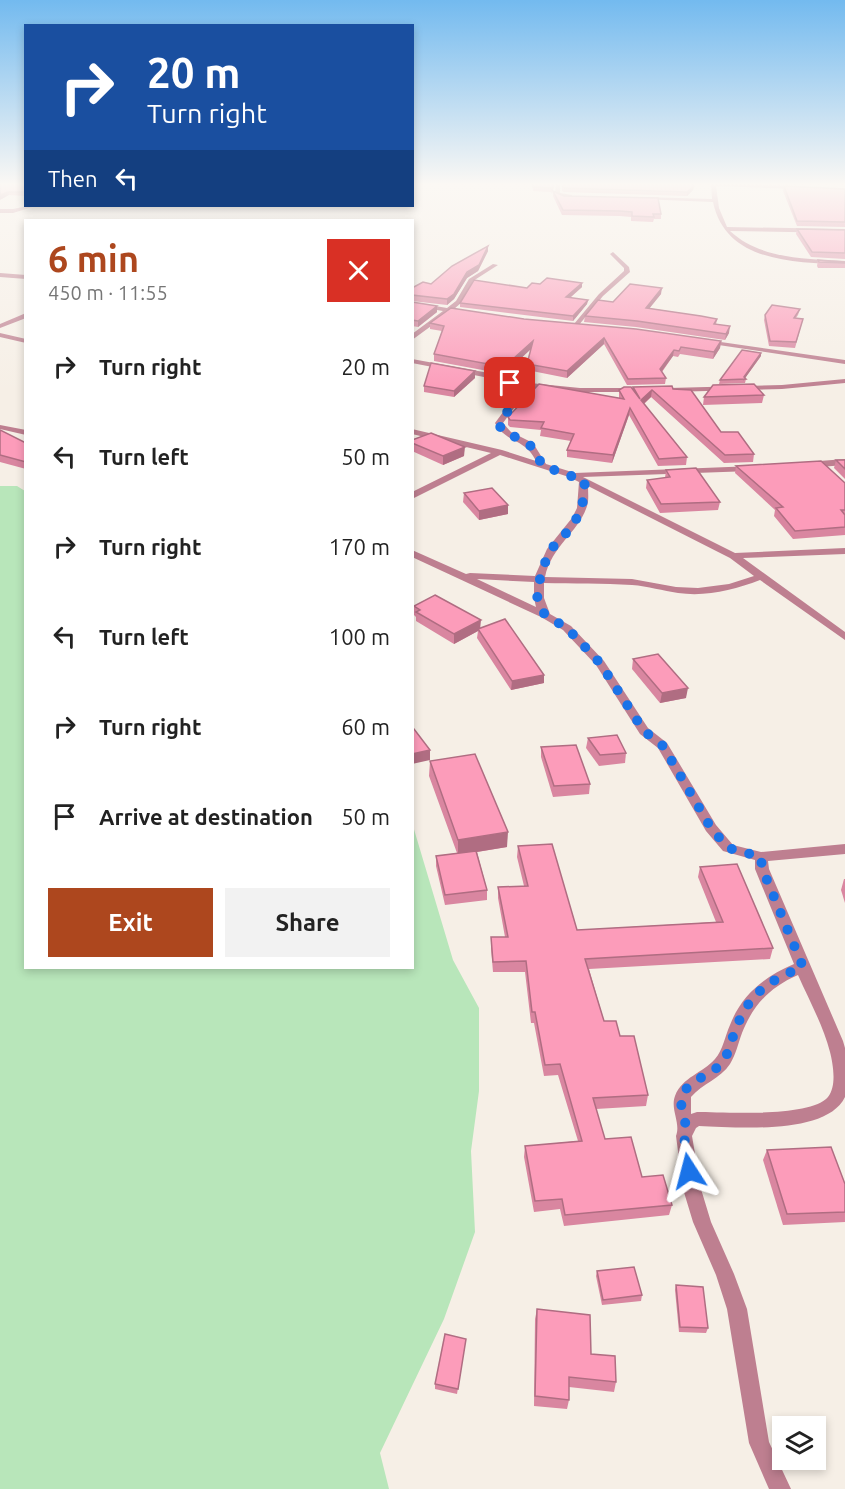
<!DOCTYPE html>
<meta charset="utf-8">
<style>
:root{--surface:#fff;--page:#f2f2f2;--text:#222;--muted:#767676;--accent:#ad471e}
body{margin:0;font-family:Ubuntu,sans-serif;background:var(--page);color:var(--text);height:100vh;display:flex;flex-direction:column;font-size:22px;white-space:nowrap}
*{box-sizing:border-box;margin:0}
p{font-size:20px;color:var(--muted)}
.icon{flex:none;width:33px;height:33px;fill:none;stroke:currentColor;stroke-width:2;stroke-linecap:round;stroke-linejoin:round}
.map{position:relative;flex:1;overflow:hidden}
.details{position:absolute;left:24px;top:219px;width:390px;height:750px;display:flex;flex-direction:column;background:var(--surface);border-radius:0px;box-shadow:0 3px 9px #0003}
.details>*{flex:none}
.banner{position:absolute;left:24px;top:24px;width:390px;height:183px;border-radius:0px;box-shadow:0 3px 9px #0003;background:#1a4fa0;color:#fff;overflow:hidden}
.buttons{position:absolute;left:772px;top:1416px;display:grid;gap:12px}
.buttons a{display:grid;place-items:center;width:54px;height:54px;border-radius:0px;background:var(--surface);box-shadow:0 3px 9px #0003;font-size:30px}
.pin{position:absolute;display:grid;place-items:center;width:51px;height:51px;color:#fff;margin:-26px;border-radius:12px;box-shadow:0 3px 9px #0006}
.me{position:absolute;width:66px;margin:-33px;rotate:351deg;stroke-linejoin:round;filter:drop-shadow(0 0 4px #0008)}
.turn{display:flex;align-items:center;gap:21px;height:126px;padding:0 24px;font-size:27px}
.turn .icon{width:78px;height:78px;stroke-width:2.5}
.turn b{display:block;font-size:42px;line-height:51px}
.then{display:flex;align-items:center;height:57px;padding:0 24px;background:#0003;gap:12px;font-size:22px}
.round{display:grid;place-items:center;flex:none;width:63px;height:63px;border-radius:0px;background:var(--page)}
.overview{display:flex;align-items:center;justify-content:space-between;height:102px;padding:0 24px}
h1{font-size:36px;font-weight:700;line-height:45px;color:var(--accent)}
.cta{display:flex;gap:12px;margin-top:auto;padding:12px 24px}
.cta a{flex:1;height:69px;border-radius:0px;background:var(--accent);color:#fff;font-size:24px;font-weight:700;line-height:69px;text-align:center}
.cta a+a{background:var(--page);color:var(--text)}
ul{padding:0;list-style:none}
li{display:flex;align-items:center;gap:18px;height:90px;padding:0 24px}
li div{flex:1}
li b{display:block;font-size:22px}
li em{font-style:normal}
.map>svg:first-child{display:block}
.green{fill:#b8e6ba}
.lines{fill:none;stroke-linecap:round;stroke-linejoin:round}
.minor{fill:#be7f90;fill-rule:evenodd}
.wall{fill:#d986a0}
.shaded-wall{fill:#b06d82}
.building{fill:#fc9cba;stroke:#b06d82;stroke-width:1.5}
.route{stroke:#1a73e8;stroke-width:10;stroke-dasharray:0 18}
</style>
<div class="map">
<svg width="845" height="1489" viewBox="0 0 845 1489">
<rect width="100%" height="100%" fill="#f6efe6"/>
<path class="green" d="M 0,486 L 17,486 L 25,491 L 26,968 L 412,968 L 413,826 L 453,960 L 479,1008 L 479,1091 L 471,1151 L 475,1232 L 444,1319 L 380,1453 L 389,1489 L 0,1489 Z"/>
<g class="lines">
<g class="minor">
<path d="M 556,183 L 560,183 L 560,193 L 572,195 L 572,197 L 555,195 Z"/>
<path d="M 711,183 L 801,186 L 799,189 L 716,186 L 719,208 L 727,227 L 845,229 L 845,233 L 730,231 C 760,259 806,259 845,261 L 845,265 C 794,262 726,263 713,202 L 641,199 L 644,197 L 712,199 Z"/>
<path d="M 28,206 L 35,206 L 13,213 L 0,213 L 0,209 L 13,209 Z"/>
<path d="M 613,252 L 629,267 L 630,272 L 603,296 L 578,326 L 574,326 L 574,324 L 599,294 L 624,271 L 624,268 L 610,254 Z"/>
<path d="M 493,264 L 498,265 L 473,281 L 461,303 L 454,309 L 465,312 L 465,314 L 449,313 L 412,340 L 412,334 L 443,311 L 412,306 L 412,302 L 447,308 L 456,301 L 469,279 Z"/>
<path d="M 0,273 L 26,275 L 26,279 L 0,277 Z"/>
<path d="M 26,313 L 26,318 L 0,328 L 0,324 Z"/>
<path d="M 0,333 L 26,339 L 26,343 L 0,337 Z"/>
<path d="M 707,340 L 845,360 L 845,364 L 705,343 L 705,341 Z"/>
<path d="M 412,359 L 489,373 L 516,385 L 530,383 L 580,388 L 637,388 L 637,392 L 580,392 L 530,387 L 520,389 L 523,396 L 503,423 L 511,432 L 533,443 L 546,464 L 575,473 L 754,466 L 755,468 L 751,471 L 583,477 L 735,553 L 845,548 L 845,554 L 743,558 L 845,632 L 845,640 L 760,580 C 734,590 706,597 678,593 C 663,591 648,586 632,585 C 603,583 573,584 544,583 L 544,598 L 550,614 L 571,626 L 604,661 L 648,728 L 667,743 L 716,825 L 733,845 L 761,852 L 845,844 L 845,854 L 768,861 L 769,869 L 843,1041 L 845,1048 L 845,1097 C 826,1136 736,1127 699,1126 L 696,1128 L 692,1136 L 701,1189 L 711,1222 L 734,1274 L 747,1309 L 769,1442 L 791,1489 L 769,1489 L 749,1443 L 727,1309 L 716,1275 L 693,1222 L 683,1189 L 676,1136 C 681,1123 670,1109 675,1096 C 682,1077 703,1073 715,1059 C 723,1050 725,1036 730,1025 C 742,994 764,977 794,964 L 755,869 L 755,860 L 723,851 L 706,831 L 658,748 L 640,734 L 596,665 L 563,630 L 541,617 L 412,557 L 412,550 L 466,574 L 470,573 L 535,576 L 547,549 L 572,518 L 577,508 L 579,482 L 569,477 L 500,455 L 412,499 L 412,492 L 491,453 L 412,434 L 412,429 L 502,450 L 536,461 C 525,438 507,444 495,423 L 515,396 L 512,388 L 484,377 L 412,363 ZM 588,486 L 730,558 L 754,576 L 729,584 L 698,588 L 676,587 L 632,579 L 545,577 C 552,545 579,532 587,506 C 589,500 588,493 588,486 ZM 477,579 L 534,582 L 534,598 L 536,607 ZM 798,975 C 809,1000 823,1025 830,1052 C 833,1064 837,1086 828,1097 C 810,1118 724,1112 697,1112 L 691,1114 L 691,1097 C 702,1084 721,1078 730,1064 C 736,1054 738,1044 742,1033 C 753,1005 770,987 798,975 Z"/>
<path d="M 845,379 L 845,383 L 782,389 L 669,392 L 665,390 L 669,388 L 782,385 Z"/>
<path d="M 0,425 L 26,430 L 26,435 L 0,429 Z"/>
<path d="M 845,459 L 845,465 L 807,468 L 803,465 L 807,462 Z"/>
</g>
</g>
<g class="wall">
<path d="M 0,183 L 26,183 L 26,196 L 9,195 Z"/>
<path d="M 533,183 L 555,183 L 553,191 L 564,196 L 661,214 L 661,219 L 654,219 L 653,222 L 631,221 L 631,217 L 620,216 L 562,215 L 553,196 L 553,191 L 552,194 L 551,192 L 533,191 Z"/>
<path d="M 562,183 L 693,183 L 694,186 L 693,190 L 687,196 L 564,192 L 562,191 Z"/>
<path d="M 784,186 L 845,189 L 845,227 L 797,226 L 783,191 Z"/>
<path d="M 797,229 L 845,230 L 845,259 L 811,257 L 796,234 Z"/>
<path d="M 488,246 L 488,251 L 478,271 L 467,278 L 454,299 L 447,305 L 412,301 L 412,288 L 431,284 Z"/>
<path d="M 818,260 L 845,262 L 845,268 L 818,268 L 817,266 Z"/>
<path d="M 582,287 L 570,298 L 588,300 L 587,304 L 573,321 L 460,307 L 460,303 L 527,288 Z"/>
<path d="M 661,294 L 649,308 L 717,319 L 716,325 L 729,333 L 725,340 L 636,327 L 584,322 L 585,316 L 613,302 Z"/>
<path d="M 412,302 L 437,312 L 418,327 L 412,326 Z"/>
<path d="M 800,309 L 798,315 L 796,318 L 803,319 L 795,348 L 769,346 L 764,320 L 765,315 Z"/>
<path d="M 524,319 L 721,341 L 720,348 L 713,359 L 680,354 L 678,357 L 673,356 L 662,372 L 666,378 L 665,384 L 627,385 L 604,344 L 567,378 L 527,370 L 527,364 L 531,349 L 504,374 L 434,361 L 434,354 L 442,331 L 430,329 L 430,323 Z"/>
<path d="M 761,356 L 745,378 L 746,379 L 745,383 L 719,384 L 720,380 Z"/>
<path d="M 475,371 L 475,378 L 454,397 L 424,392 L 424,386 Z"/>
<path d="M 633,387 L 673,389 L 721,432 L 754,454 L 753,462 L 724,463 L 651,397 L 644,404 L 687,457 L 686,465 L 658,466 L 629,415 L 612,463 L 567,457 L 567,450 L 571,441 L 540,436 L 541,430 L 510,427 L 508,425 L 508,417 L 619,398 L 619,390 L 633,390 Z"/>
<path d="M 764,395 L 762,403 L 703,405 L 704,397 Z"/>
<path d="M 0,430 L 26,443 L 26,469 L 0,462 Z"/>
<path d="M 412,440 L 464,456 L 443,465 L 412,451 Z"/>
<path d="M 836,460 L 845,460 L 845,479 L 834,468 Z"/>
<path d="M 736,466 L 845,483 L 845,535 L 793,539 L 774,516 L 775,510 L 735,473 Z"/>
<path d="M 666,470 L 720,502 L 718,510 L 660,513 L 646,488 L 647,480 L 665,478 Z"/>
<path d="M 464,493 L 508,505 L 508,514 L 479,520 L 463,502 Z"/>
<path d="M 414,606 L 480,628 L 544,675 L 544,683 L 511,690 L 477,638 L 478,631 L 454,644 L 416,621 L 416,617 L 414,615 Z"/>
<path d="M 633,659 L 686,698 L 660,703 L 632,669 Z"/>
<path d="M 588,738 L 626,753 L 625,763 L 599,766 L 586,748 Z"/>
<path d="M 541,747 L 590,784 L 589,794 L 553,797 L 541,757 Z"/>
<path d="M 430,761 L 507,847 L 477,852 L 487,890 L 487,900 L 445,905 L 436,866 L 436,856 L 457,853 L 429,776 Z"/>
<path d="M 518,846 L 577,930 L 716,922 L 698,877 L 700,867 L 773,948 L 770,959 L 589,969 L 604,1021 L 620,1036 L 648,1095 L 646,1106 L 596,1109 L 605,1139 L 642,1177 L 672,1205 L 669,1215 L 564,1226 L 560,1209 L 534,1212 L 524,1157 L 525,1146 L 578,1141 L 558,1075 L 544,1076 L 534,1023 L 531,1023 L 525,972 L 493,972 L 491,948 L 491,937 L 505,937 L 498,898 L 498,887 L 524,886 L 517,857 Z"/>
<path d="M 844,879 L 845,879 L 845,903 L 841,890 Z"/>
<path d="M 767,1150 L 845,1184 L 845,1222 L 783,1225 L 763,1160 Z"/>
<path d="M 597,1271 L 642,1295 L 641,1301 L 602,1305 L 596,1276 Z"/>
<path d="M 676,1285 L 708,1328 L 706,1333 L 679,1332 L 675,1290 Z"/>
<path d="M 537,1309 L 591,1354 L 616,1382 L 614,1392 L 569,1387 L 569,1400 L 567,1409 L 534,1406 L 535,1319 Z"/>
<path d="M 466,1339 L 457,1394 L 435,1389 L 435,1384 Z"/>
</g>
<g class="shaded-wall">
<path d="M 694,186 L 693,190 L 687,196 L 687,192 Z"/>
<path d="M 8,192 L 9,195 L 0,200 L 0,195 Z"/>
<path d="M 488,246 L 488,251 L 478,271 L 467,278 L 454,299 L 447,305 L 447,299 Z"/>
<path d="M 582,283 L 582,287 L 566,301 L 566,297 Z"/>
<path d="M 662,288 L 661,294 L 645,314 L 646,308 Z"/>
<path d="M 588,300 L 587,304 L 573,321 L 573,316 Z"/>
<path d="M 437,306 L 437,312 L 418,327 L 418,321 Z"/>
<path d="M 730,326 L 729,333 L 725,340 L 726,334 Z"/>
<path d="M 604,338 L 604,344 L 567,378 L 567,371 Z"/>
<path d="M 533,341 L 532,348 L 504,374 L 504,367 Z"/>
<path d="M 721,341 L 720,348 L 713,359 L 714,352 Z"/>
<path d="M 674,350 L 673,356 L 659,375 L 660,369 Z"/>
<path d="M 761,353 L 761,356 L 743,381 L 744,377 Z"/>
<path d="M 475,371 L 475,378 L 454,397 L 454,391 Z"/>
<path d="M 652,390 L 651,397 L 640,407 L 641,400 Z"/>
<path d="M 630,408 L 629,415 L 612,463 L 613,455 Z"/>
<path d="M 465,447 L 464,456 L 443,465 L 443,456 Z"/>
<path d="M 508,505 L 508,514 L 479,520 L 479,511 Z"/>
<path d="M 481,620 L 480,630 L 478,629 L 478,631 L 454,644 L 454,634 Z"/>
<path d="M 544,675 L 544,683 L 511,690 L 512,681 Z"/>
<path d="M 688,688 L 686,698 L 660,703 L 662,693 Z"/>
<path d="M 430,750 L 430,760 L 412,764 L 412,754 Z"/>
<path d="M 508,832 L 507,847 L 458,855 L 458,840 Z"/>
</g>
<g class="building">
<path d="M 0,183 L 26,183 L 26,192 L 8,192 L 0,195 Z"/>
<path d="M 533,183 L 554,183 L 552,190 L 551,188 L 533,187 Z"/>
<path d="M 562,183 L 693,183 L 694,186 L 687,192 L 565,188 L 563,187 Z"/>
<path d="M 784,186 L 845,189 L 845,222 L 797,221 Z"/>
<path d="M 553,191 L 564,196 L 658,198 L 661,214 L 653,214 L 654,217 L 632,216 L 632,212 L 620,211 L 563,210 Z"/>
<path d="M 797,229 L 845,230 L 845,253 L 812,252 Z"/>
<path d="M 488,246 L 479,265 L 467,272 L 454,294 L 447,299 L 412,295 L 412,288 L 423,282 L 431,284 L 452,266 Z"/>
<path d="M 818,260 L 845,262 L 845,263 L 819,262 Z"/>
<path d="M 547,278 L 582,283 L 566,297 L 588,300 L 573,316 L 460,303 L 474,280 L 527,288 L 532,283 L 540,284 Z"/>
<path d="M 630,284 L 662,288 L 646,308 L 701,316 L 717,319 L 714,324 L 730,326 L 726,334 L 637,321 L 585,316 L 598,300 L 613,302 Z"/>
<path d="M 412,302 L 437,306 L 418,321 L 412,320 Z"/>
<path d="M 772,305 L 800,309 L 794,318 L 803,319 L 796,342 L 770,341 L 765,315 Z"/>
<path d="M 451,308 L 524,319 L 636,329 L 721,341 L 714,352 L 681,347 L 679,351 L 674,350 L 660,369 L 666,378 L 628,379 L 604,338 L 567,371 L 527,364 L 533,341 L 504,367 L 434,354 L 444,326 L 430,323 Z"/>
<path d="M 742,350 L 761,353 L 744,377 L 746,379 L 720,380 Z"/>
<path d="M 431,363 L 475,371 L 454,391 L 424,386 Z"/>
<path d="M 539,384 L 624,399 L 619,390 L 624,387 L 631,387 L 640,399 L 633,387 L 672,386 L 673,389 L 691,390 L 721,432 L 738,432 L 754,454 L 725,455 L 652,390 L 641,400 L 687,457 L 659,459 L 630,408 L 613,455 L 567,450 L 574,434 L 541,428 L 544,422 L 510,420 L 508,417 Z"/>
<path d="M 754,384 L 764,395 L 704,397 L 713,385 Z"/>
<path d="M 0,430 L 26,443 L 26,462 L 0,455 Z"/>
<path d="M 431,433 L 465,447 L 443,456 L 412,443 L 412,440 Z"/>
<path d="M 836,460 L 845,460 L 845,469 Z"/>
<path d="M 821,461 L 845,483 L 845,510 L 841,510 L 845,515 L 845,527 L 795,531 L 776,508 L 783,507 L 736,466 Z"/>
<path d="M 696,468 L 720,502 L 661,504 L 647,480 L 670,477 L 666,470 Z"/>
<path d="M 492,488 L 508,505 L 479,511 L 464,493 Z"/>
<path d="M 435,595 L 481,620 L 454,634 L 416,612 L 420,610 L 414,606 Z"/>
<path d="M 505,619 L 544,675 L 512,681 L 478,629 Z"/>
<path d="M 658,654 L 688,688 L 662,693 L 633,659 Z"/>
<path d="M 412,729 L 414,729 L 430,750 L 412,754 Z"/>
<path d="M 617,735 L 626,753 L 600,755 L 588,738 Z"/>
<path d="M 576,745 L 590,784 L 554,786 L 541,747 Z"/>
<path d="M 475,754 L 508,832 L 458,840 L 430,761 Z"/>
<path d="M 552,844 L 577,930 L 723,922 L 700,867 L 737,864 L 773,948 L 585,959 L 604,1021 L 616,1021 L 620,1036 L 634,1036 L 648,1095 L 593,1098 L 605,1139 L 631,1137 L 642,1177 L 663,1175 L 672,1205 L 565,1215 L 562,1199 L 535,1201 L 525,1146 L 582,1141 L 560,1064 L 545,1065 L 535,1012 L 532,1012 L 526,961 L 493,962 L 491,937 L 508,937 L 498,887 L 528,886 L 518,846 Z"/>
<path d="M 476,851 L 487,890 L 445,895 L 436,856 Z"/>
<path d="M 831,1147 L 845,1184 L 845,1212 L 787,1214 L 767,1150 Z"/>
<path d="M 634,1267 L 642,1295 L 603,1300 L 597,1271 Z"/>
<path d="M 676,1285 L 703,1287 L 708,1328 L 680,1327 Z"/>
<path d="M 537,1309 L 590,1315 L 591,1354 L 615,1356 L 616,1382 L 569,1377 L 569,1400 L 535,1396 Z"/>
<path d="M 445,1334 L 466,1339 L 458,1389 L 435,1384 Z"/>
</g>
<linearGradient id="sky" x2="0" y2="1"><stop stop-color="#73baef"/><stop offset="0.47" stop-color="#fbf8f4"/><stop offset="1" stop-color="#fbf8f4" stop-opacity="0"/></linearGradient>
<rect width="845" height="392" fill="url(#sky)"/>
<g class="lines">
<path class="route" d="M 510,383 L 515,387 L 519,396 L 499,423 L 501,429 L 531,446 L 543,466 L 585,481 L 582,508 L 572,527 L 552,548 L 542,569 L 537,594 L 538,603 L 545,615 L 567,628 L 600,663 L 644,731 L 663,746 L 711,828 L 728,848 L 761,857 L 762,868 L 803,967 C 766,981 747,996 734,1034 C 730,1044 728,1056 721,1064 C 710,1076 688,1080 682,1096 C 678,1109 690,1124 684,1136 L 689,1171"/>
</g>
</svg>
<div class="buttons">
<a><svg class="icon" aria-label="layers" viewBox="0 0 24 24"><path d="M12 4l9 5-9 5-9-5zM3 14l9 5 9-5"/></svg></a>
</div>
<div class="pin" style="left:510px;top:383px;background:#d93025"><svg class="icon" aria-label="arrive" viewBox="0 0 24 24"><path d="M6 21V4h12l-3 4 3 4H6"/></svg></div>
<svg class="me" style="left:689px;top:1171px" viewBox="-20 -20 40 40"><path d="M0-17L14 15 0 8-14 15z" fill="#1a73e8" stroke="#fff" stroke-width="4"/></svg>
<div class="banner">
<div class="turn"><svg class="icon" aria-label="right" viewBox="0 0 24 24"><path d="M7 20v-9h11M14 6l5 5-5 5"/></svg><div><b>20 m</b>Turn right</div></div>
<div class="then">Then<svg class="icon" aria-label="left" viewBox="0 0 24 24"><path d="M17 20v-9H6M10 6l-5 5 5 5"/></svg></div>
</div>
<section class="details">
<div class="overview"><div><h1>6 min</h1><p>450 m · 11:55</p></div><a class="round" style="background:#d93025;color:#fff"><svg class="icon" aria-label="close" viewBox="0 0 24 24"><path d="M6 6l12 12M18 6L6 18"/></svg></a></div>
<ul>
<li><svg class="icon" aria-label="right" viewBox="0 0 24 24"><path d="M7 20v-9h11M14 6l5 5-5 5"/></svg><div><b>Turn right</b></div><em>20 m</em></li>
<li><svg class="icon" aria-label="left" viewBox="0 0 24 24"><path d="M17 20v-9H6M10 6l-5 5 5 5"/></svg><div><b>Turn left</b></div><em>50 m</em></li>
<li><svg class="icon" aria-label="right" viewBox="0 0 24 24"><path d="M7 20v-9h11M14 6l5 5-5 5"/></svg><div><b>Turn right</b></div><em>170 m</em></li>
<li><svg class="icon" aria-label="left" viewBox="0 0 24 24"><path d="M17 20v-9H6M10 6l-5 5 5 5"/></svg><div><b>Turn left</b></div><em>100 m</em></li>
<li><svg class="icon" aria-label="right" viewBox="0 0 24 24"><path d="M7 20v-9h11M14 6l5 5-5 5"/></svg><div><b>Turn right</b></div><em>60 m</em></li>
<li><svg class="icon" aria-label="arrive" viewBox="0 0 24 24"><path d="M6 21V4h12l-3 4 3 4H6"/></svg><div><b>Arrive at destination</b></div><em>50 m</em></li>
</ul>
<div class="cta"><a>Exit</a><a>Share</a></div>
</section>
</div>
